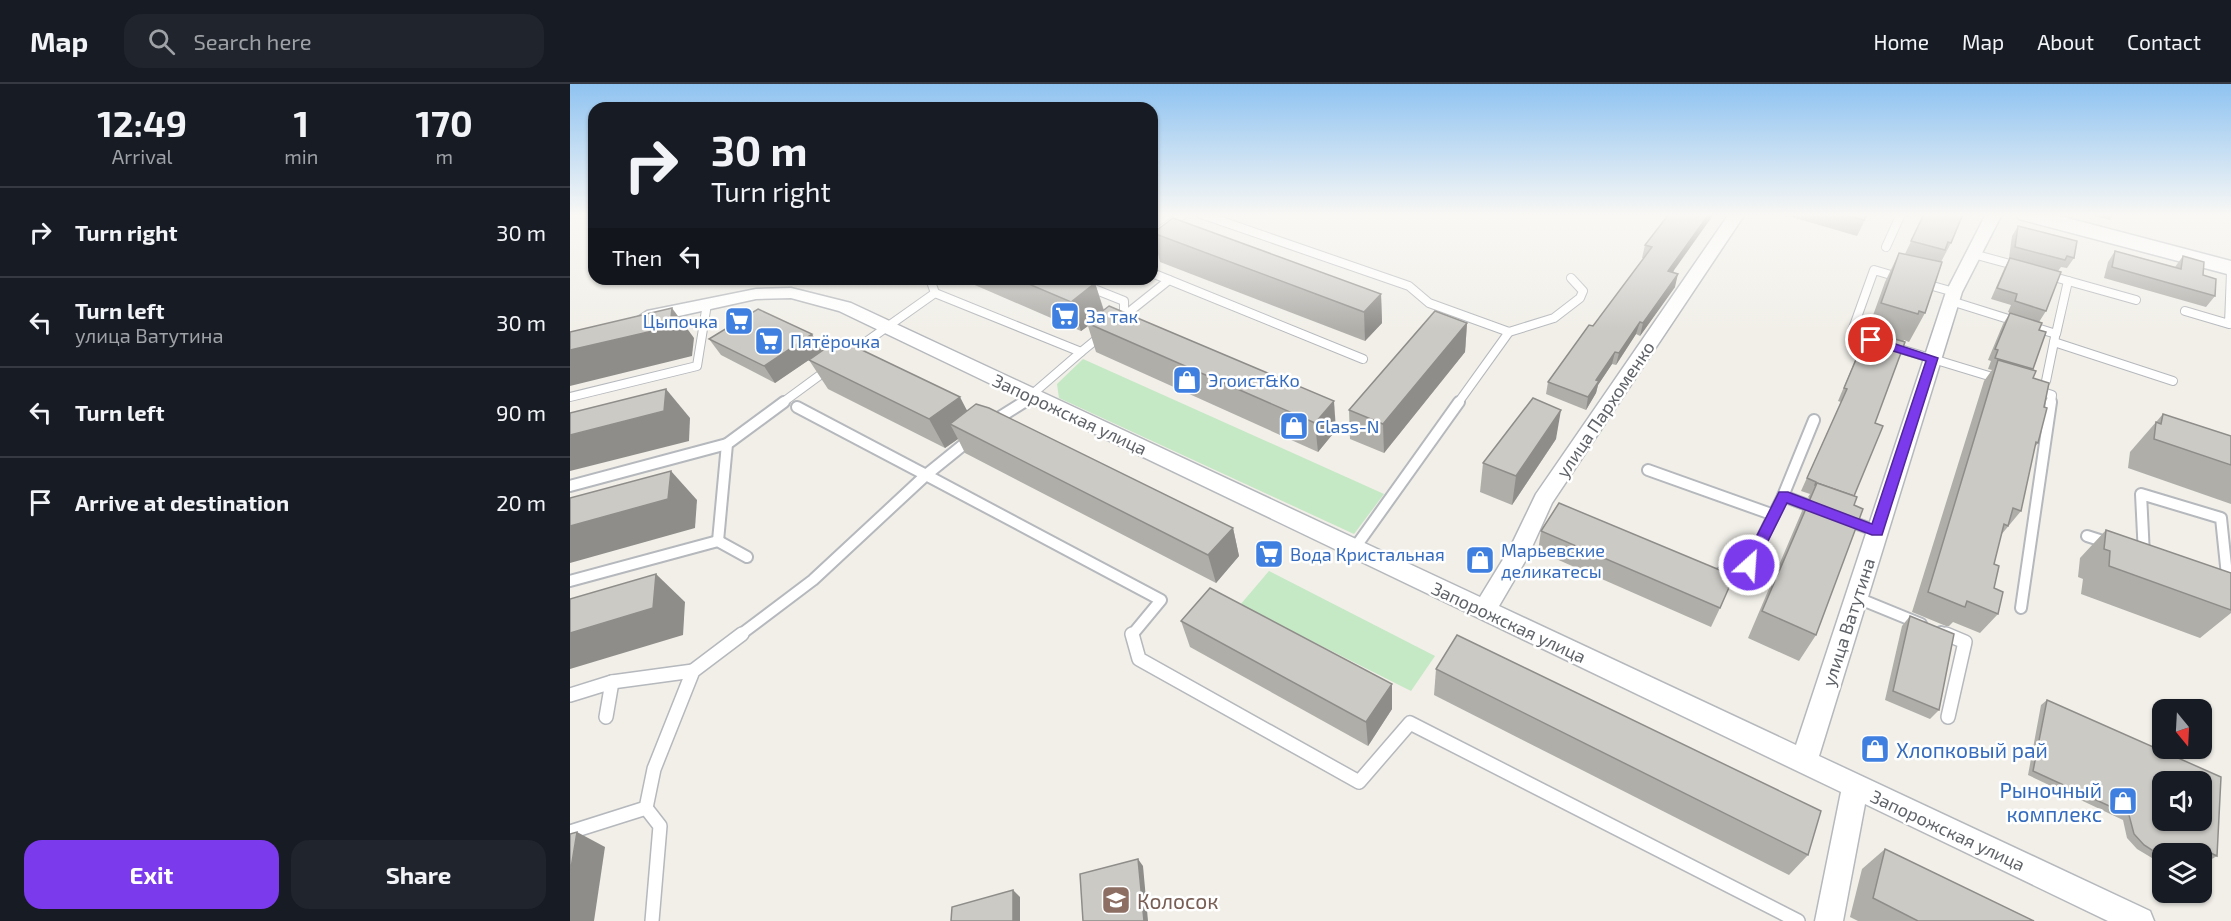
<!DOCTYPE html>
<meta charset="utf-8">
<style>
:root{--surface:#171b24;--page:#20242c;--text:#f1f3f6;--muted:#9ea1a6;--line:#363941;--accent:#7c3aed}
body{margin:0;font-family:"Exo 2",sans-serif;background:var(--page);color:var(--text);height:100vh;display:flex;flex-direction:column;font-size:22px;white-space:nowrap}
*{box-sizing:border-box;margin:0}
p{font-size:20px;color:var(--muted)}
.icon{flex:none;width:33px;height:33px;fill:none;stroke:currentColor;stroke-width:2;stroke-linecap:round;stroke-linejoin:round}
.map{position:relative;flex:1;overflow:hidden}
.side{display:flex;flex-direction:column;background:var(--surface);width:570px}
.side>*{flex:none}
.top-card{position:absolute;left:18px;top:18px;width:570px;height:183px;border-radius:18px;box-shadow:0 2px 4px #0004;background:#171b24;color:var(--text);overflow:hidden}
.needle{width:39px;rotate:162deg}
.fabs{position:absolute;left:1582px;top:615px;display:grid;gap:12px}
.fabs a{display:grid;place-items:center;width:60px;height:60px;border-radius:12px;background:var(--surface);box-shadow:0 2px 4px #0004;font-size:30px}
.pin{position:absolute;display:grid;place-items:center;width:51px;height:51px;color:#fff;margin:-26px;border:3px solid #fff;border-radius:50%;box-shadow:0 2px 6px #0007}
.me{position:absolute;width:66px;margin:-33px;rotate:26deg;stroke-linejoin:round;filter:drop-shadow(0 0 4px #0008)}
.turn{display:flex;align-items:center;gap:21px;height:126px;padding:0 24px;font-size:27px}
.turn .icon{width:78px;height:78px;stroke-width:2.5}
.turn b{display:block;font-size:42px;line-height:51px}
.then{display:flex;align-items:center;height:57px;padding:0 24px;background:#0003;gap:12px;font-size:22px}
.eta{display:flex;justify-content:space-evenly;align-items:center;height:102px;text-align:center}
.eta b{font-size:36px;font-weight:700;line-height:42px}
.primary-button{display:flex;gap:12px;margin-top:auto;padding:12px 24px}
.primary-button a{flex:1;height:69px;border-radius:18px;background:var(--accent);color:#fff;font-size:24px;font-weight:700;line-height:69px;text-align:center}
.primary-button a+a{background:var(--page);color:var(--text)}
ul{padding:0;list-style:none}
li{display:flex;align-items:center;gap:18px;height:90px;padding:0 24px;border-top:2px solid var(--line)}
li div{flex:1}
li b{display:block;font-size:22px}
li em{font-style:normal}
header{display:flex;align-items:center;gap:36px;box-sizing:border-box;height:84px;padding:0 30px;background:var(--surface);border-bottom:2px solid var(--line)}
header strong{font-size:28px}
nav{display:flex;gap:33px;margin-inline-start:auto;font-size:21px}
.search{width:420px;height:54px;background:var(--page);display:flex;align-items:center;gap:15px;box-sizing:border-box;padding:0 21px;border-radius:18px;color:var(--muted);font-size:22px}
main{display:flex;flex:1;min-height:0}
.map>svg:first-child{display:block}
.green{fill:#c5e8c5}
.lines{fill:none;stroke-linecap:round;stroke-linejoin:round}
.lane-far2-casing{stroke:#b5b8bc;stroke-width:10}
.lane-far1-casing{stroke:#b5b8bc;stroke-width:14}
.lane-casing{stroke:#b5b8bc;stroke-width:16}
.street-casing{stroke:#b5b8bc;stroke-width:3}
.secondary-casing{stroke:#b6babf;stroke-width:3}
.lane-far2{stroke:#fff;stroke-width:8}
.lane-far1{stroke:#fff;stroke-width:10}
.lane{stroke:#fff;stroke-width:13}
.street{fill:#fff;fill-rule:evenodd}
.secondary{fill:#fff;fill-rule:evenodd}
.wall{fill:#afaea9}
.shaded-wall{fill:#8f8d8a}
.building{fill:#cccac5;stroke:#8f8d8a;stroke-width:1.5;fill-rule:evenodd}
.route{fill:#7c3aed;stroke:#51269a;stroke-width:1.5}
.labels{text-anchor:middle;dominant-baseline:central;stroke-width:5;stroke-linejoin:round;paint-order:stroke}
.shop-label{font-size:18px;fill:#366cbe;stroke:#fff;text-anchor:start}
.street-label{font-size:18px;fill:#5f6368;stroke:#fff}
.near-shop-label{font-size:21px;fill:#366cbe;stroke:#fff;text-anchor:start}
.near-education-label{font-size:21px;fill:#785e54;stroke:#fff;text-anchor:start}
</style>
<header>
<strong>Map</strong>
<div class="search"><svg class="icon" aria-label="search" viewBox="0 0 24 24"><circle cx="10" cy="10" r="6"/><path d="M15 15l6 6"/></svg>Search here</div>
<nav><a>Home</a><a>Map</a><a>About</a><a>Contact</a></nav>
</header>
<main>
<section class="side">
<div class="eta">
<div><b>12:49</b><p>Arrival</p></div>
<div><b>1</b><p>min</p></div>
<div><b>170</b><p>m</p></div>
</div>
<ul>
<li><svg class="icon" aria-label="right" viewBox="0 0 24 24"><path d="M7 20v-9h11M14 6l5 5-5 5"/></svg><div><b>Turn right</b></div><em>30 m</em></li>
<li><svg class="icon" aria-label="left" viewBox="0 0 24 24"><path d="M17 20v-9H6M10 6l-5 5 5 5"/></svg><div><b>Turn left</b><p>улица Ватутина</p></div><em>30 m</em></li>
<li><svg class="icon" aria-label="left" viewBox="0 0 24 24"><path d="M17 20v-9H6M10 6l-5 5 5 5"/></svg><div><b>Turn left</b></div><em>90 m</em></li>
<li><svg class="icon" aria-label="arrive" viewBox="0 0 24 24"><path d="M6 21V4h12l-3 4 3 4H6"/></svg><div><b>Arrive at destination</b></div><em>20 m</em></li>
</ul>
<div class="primary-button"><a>Exit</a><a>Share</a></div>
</section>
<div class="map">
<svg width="1661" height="837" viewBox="0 0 1661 837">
<rect width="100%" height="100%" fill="#f1efe8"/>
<g class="green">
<path d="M 513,275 L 814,410 L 784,450 L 489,314 L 487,300 Z"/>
<path d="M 699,487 L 865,572 L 841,607 L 670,521 Z"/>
</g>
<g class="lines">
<g class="lane-far2-casing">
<g id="lane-far2">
<path d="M 631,130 L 839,202 L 859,219 L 939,248 L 984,234 L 1010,214 L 1013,207 L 1001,194"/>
<path d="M 582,152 L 614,130"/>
<path d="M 1316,163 L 1331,130"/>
<path d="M 1403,170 L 1451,183"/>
<path d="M 582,189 L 793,275"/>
<path d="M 1477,191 L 1566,216"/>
<path d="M 1331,194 L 1304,186 L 1281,250 L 1432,296"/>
<path d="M 360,195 L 365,209"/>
<path d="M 499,195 L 554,217 L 554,232"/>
<path d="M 1352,199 L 1384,208"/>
<path d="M 1381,217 L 1486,250 L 1498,197"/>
<path d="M 1615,227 L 1659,240 L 1661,188"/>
<path d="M 554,232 L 599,196"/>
<path d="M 1484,258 L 1603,297"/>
<path d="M 511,268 L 533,250"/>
<path d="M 276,272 L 365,209 L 511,268 L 452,319"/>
<path d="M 1476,297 L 1485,253"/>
<path d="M 1464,305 L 1482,311 L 1481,319"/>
<path d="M 0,313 L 127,282 L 137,220"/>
<path d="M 212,319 L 261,283"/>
<path d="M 888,319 L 939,248"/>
</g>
</g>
<g class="lane-far1-casing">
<g id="lane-far1">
<path d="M 227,323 L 356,391 L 403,353"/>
<path d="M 422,338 L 454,318"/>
<path d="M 1078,386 L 1204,431"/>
<path d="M 0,402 L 157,360"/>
<path d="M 1213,412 L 1248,425"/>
<path d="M 1276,436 L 1307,447"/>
<path d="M 1517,452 L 1539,459"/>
<path d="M 148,457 L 157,360 L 214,318"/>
<path d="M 784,465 L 889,318"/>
<path d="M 1574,471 L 1571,410 L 1651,434 L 1658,501"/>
<path d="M 1151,489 L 1171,497 L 1213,412 L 1244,336"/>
<path d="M 0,497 L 148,457 L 177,473"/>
<path d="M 1285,513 L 1351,540"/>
<path d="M 1451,524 L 1481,318"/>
<path d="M 1371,548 L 1379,551"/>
<path d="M 170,551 L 243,496 L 356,391 L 591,516 L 562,551"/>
</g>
</g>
<g class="lane-casing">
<g id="lane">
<path d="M 562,550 L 569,575 L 789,698 L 840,639 L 1228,837"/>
<path d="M 1376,550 L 1395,558 L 1378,633"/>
<path d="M 42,598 L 123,587"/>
<path d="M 0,611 L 42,598 L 36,633"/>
<path d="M 76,724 L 90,742 L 82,837"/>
<path d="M 0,748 L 76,724 L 84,685 L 123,587 L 172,550"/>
</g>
</g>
<g class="street-casing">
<path id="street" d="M 1159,130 L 1175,130 L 982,419 L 957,474 L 929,522 L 1226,661 L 1376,208 L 1416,130 L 1432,130 L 1392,208 L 1249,672 L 1580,827 L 1584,837 L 1538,837 L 1295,720 L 1273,837 L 1245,837 L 1271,708 L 269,227 L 221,214 L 186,215 L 77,239 L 68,233 L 77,227 L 186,205 L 221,204 L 281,219 L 910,513 L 940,464 L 966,410 Z"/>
</g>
<g class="secondary-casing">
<path id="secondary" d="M 1446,130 L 1482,130 L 1661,177 L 1661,191 L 1449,135 Z"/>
</g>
<use href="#lane-far2" class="lane-far2"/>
<use href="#lane-far1" class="lane-far1"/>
<use href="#lane" class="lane"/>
<use href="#street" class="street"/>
<use href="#secondary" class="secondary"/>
</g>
<g class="wall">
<path d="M 1099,130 L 1105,203 L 1070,252 L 1066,250 L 1046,281 L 1042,280 L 1028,301 L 1026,309 L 1016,326 L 976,310 L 978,298 L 1023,242 L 1074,174 L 1072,174 L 1075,161 Z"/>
<path d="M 1211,130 L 1298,130 L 1287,152 Z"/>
<path d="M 1354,130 L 1381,159 L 1371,178 L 1355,229 L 1339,258 L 1334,256 L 1333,258 L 1305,339 L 1284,412 L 1284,421 L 1246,551 L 1229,577 L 1178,554 L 1232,427 L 1239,414 L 1238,413 L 1240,410 L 1231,407 L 1271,318 L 1268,317 L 1297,248 L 1315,198 L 1329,169 L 1335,170 Z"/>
<path d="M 1517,130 L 1544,130 L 1540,136 Z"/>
<path d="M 1448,142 L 1504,174 L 1497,184 L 1491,183 L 1488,187 L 1439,174 L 1442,152 Z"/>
<path d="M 583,149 L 811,210 L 812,239 L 795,257 L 590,178 Z"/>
<path d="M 1545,167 L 1605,183 L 1613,172 L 1645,212 L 1636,223 L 1534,194 L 1538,178 Z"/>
<path d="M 1440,174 L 1476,227 L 1469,238 L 1438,228 L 1441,221 L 1421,215 L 1434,185 Z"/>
<path d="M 391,195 L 515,195 L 525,199 L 534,226 L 766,346 L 748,368 L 526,268 L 518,242 L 511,247 Z"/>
<path d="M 1440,229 L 1469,246 L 1462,286 L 1463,294 L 1474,323 L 1468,359 L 1464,364 L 1451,427 L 1431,451 L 1424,480 L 1424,504 L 1428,530 L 1410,549 L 1383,538 L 1379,542 L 1376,542 L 1342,528 L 1414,297 L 1422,286 L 1418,285 L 1421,277 L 1418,276 L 1433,240 Z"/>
<path d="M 897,239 L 895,268 L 814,369 L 780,355 L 779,326 Z"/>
<path d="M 139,255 L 252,267 L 205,299 L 151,271 Z"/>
<path d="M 239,276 L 397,326 L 663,444 L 669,472 L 646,499 L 395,369 L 388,355 L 375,364 L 258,305 Z"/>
<path d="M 1593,330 L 1661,352 L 1661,420 L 1558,384 L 1560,368 Z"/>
<path d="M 986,355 L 942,421 L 910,408 L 913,379 Z"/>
<path d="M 1536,446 L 1661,489 L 1661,529 L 1630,554 L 1511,510 L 1513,495 L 1508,493 L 1510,474 Z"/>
<path d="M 971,447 L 1150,524 L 1141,543 L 968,467 Z"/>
<path d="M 1340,532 L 1369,626 L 1360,635 L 1315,616 L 1332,542 Z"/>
<path d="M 611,537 L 822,625 L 798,662 L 620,563 Z"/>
<path d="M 866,585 L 1238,771 L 1219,791 L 864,611 Z"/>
<path d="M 1477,616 L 1647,772 L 1640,776 L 1632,772 L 1632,770 L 1626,770 L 1618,765 L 1593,770 L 1593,776 L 1582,774 L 1567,765 L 1557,754 L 1553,736 L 1458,691 L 1471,621 Z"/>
<path d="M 1315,765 L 1464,837 L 1288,837 L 1280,833 L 1292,785 Z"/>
</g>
<g class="shaded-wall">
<path d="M 1139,130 L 1144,130 L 1095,199 L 1098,187 Z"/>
<path d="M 1108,190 L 1105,203 L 1070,252 L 1073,239 Z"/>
<path d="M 525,199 L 534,228 L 517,239 L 518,242 L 511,247 L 501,218 Z"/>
<path d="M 811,210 L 812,239 L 795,257 L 794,228 Z"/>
<path d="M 102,224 L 124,254 L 122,272 L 0,302 L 0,266 Z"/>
<path d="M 1070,238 L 1066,250 L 1046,281 L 1049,269 Z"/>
<path d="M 897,239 L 895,268 L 814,369 L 813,340 Z"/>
<path d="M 242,250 L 252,267 L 205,299 L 194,282 Z"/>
<path d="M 1045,268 L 1042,280 L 1028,301 L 1026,309 L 1016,326 L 1018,313 L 1026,296 Z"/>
<path d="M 96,305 L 120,334 L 119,357 L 0,387 L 0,351 Z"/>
<path d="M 390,313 L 405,342 L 380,340 L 388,355 L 375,364 L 359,335 Z"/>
<path d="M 764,317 L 766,346 L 748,368 L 745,339 Z"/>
<path d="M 991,326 L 986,355 L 942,421 L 946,392 Z"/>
<path d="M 101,387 L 127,416 L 125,444 L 0,479 L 0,442 Z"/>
<path d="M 663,444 L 669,472 L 646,499 L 638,471 Z"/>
<path d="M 86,490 L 115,518 L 113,551 L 0,585 L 0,549 Z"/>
<path d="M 822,600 L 822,625 L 798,662 L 796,638 Z"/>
<path d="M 7,748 L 35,763 L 24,837 L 0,837 L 0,790 Z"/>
<path d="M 568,775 L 573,782 L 578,837 L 574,837 Z"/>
<path d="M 443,806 L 450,813 L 450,837 L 443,837 Z"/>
</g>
<g class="building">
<path d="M 1099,130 L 1139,130 L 1098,187 L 1108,190 L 1073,239 L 1070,238 L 1049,269 L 1045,268 L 1026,296 L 1029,297 L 1018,313 L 978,298 L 1019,241 L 1023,242 L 1082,163 L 1075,161 Z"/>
<path d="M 1272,130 L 1297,130 L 1294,136 Z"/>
<path d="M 1354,130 L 1393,130 L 1381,159 L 1378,158 L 1375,166 L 1341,157 Z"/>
<path d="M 603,134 L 811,210 L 794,228 L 583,149 Z"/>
<path d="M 1448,142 L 1507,157 L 1504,174 L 1497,172 L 1495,176 L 1445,163 Z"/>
<path d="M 1545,167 L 1611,185 L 1613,172 L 1634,178 L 1633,191 L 1646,195 L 1645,212 L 1542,183 Z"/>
<path d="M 1329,169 L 1372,178 L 1355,229 L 1349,227 L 1348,230 L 1311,219 Z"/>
<path d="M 1440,174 L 1491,188 L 1476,227 L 1445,217 L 1447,210 L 1427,204 Z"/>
<path d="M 447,195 L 515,195 L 525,199 L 501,218 Z"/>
<path d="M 539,222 L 764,317 L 745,339 L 517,239 Z"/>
<path d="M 102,224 L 100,243 L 0,266 L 0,248 Z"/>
<path d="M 188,225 L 242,250 L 194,282 L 139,255 Z"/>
<path d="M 865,227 L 897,239 L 813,340 L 779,326 Z"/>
<path d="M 1440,229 L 1472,239 L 1469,246 L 1476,248 L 1463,285 L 1425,274 L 1428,266 L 1425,265 Z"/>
<path d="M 1298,247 L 1335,258 L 1305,339 L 1313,342 L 1284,412 L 1247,399 L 1246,401 L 1245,401 L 1246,398 L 1237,394 L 1277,305 L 1274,304 Z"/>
<path d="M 269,255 L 390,313 L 359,335 L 239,276 Z"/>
<path d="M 1428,276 L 1466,287 L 1463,294 L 1479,299 L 1474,323 L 1477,324 L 1468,359 L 1466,358 L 1451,427 L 1443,424 L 1438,442 L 1434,440 L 1424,480 L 1429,482 L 1424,504 L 1433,508 L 1428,530 L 1397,517 L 1395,523 L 1392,522 L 1358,508 Z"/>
<path d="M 96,305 L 94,327 L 0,351 L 0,329 Z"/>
<path d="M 963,314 L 991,326 L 946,392 L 913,379 Z"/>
<path d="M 406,320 L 419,324 L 663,444 L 638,471 L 380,340 Z"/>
<path d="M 1593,330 L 1661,352 L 1661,381 L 1584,355 L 1586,338 L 1591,340 Z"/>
<path d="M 101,387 L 98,415 L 0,442 L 0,414 Z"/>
<path d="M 1247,399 L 1287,413 L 1284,421 L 1293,425 L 1246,551 L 1192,527 Z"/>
<path d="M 989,419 L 1164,492 L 1150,524 L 971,447 Z"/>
<path d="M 1536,446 L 1661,489 L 1661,526 L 1539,482 L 1540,467 L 1534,465 Z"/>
<path d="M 86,490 L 83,524 L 0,549 L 0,515 Z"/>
<path d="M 640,504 L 822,600 L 796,638 L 611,537 Z"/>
<path d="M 1340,532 L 1384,550 L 1369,626 L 1323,607 Z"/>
<path d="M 887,551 L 1251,727 L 1238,771 L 866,585 Z"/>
<path d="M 1477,616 L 1651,693 L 1647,772 L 1622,760 L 1614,770 L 1593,770 L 1593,771 L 1588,770 L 1574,761 L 1564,750 L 1559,731 L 1463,687 ZM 1593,698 L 1632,698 L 1632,736 L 1593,736 Z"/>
<path d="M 7,748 L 0,790 L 0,750 Z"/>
<path d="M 1315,765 L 1464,837 L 1348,837 L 1303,814 Z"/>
<path d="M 568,775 L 574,837 L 513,837 L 510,790 Z"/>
<path d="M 443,806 L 443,837 L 381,837 L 382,823 Z"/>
</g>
<linearGradient id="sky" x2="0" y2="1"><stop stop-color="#8fc3f1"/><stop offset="0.53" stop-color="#f9f8f5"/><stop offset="1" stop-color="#f9f8f5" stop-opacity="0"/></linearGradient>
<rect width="1661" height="247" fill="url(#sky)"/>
<path class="route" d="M 1301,252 L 1368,274 L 1312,451 L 1302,451 L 1217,419 L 1184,485 L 1174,485 L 1172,481 L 1209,408 L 1218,408 L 1302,440 L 1356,277 L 1297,259 L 1295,256 Z"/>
<defs>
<g id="supermarket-square" transform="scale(1.5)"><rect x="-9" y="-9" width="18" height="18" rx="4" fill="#3f7fe0" stroke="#fff"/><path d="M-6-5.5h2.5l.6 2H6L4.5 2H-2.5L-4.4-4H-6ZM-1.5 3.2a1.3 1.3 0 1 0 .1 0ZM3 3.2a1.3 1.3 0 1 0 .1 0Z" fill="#fff"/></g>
<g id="shop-square" transform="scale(1.5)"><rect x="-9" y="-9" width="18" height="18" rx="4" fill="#3f7fe0" stroke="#fff"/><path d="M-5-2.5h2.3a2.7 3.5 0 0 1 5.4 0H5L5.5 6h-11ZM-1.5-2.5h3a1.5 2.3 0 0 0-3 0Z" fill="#fff"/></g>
<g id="school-square" transform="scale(1.5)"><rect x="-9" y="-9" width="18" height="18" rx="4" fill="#8d6e63" stroke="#fff"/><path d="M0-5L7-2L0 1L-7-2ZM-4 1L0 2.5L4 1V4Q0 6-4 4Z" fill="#fff"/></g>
</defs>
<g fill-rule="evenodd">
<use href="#supermarket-square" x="495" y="232"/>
<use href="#supermarket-square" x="169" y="237"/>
<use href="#supermarket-square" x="199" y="257"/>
<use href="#shop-square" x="617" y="296"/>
<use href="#shop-square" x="724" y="342"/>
<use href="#supermarket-square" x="699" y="470"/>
<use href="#shop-square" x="910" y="476"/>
<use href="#shop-square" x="1305" y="665"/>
<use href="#shop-square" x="1553" y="717"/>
<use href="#school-square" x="546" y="816"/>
</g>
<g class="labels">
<g class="shop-label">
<text x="516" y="232">За так</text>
<text x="148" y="237" text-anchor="end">Цыпочка</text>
<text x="220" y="257">Пятёрочка</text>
<text x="638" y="296">Эгоист&amp;Kо</text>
<text x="745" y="342">Class-N</text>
<text x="931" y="466">Марьевские<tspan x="931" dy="21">деликатесы</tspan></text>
<text x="720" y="470">Вода Кристальная</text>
</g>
<g class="street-label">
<text transform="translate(1035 325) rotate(-56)">улица Пархоменко</text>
<text transform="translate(500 330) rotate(25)">Запорожская улица</text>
<text transform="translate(939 538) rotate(25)">Запорожская улица</text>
<text transform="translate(1278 538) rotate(-72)">улица Ватутина</text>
<text transform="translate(1378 746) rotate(25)">Запорожская улица</text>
</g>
<g class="near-shop-label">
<text x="1326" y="665">Хлопковый рай</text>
<text x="1532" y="705" text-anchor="end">Рыночный<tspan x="1532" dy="24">комплекс</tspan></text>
</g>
<g class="near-education-label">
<text x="567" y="816">Колосок</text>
</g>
</g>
</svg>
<div class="fabs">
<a><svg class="needle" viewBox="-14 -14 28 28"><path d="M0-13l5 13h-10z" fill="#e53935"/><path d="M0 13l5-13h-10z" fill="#9ea1a6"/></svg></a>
<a><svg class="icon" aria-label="sound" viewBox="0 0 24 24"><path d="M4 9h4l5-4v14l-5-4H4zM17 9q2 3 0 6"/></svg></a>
<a><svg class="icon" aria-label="layers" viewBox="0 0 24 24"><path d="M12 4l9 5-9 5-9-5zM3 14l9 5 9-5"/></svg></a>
</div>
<div class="pin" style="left:1301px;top:256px;background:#d93025"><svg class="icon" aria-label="arrive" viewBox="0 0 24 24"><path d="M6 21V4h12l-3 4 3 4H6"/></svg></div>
<svg class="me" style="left:1179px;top:481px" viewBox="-20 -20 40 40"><circle r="17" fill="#7c3aed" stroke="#fff" stroke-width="3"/><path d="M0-11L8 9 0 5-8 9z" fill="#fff"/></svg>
<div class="top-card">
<div class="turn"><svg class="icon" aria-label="right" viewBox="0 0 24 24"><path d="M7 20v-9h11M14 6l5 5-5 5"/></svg><div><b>30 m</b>Turn right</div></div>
<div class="then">Then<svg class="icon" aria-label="left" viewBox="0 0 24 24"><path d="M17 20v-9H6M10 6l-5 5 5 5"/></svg></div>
</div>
</div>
</main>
